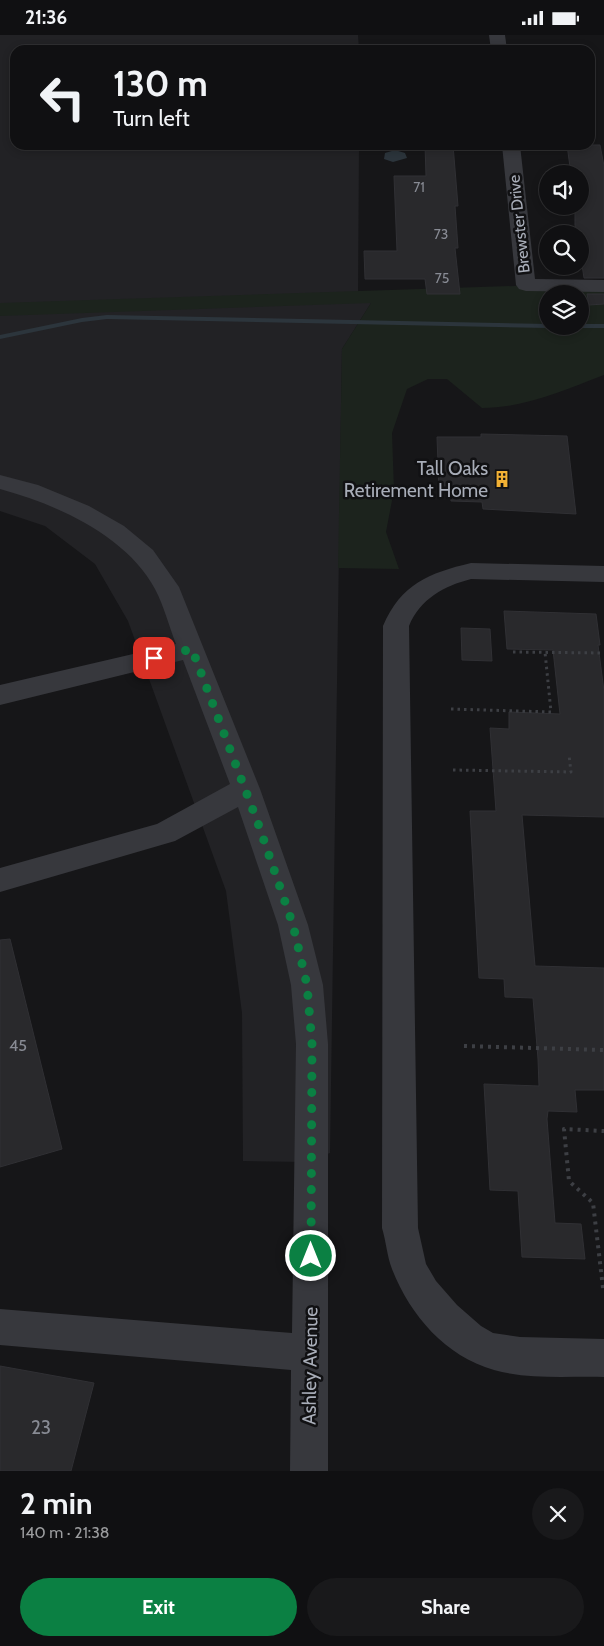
<!DOCTYPE html>
<meta charset="utf-8">
<style>
:root{--surface:#101012;--page:#19191b;--text:#f1f3f6;--muted:#9c9d9f;--line:#303032;--accent:#0b8043}
body{margin:0;font-family:Cabin,sans-serif;background:var(--page);color:var(--text);height:100vh;display:flex;flex-direction:column;font-size:19px;white-space:nowrap}
*{box-sizing:border-box;margin:0}
p{font-size:16px;color:var(--muted)}
.icon{flex:none;width:28px;height:28px;fill:none;stroke:currentColor;stroke-width:2;stroke-linecap:round;stroke-linejoin:round}
.map{position:relative;height:1436px;overflow:hidden}
.details{display:flex;flex-direction:column;background:var(--surface);flex:1}
.details>*{flex:none}
.guide{position:absolute;left:10px;top:10px;width:585px;height:105px;border-radius:15px;box-shadow:0 2px 8px #0003,0 0 0 1px var(--line);background:#101012;color:var(--text);overflow:hidden}
.buttons{position:absolute;left:539px;top:130px;display:grid;gap:10px}
.buttons a{display:grid;place-items:center;width:50px;height:50px;border-radius:50%;background:var(--surface);box-shadow:0 2px 8px #0003,0 0 0 1px var(--line);font-size:25px}
.pin{position:absolute;display:grid;place-items:center;width:42px;height:42px;color:#fff;margin:-21px;border-radius:10px;box-shadow:0 2px 8px #0006}
.me{position:absolute;width:55px;margin:-28px;rotate:0deg;stroke-linejoin:round;filter:drop-shadow(0 0 4px #0008)}
.turn{display:flex;align-items:center;gap:18px;height:105px;padding:0 20px;font-size:22px}
.turn .icon{width:65px;height:65px;stroke-width:2.5}
.turn b{display:block;font-size:35px;line-height:42px}
.round{display:grid;place-items:center;flex:none;width:52px;height:52px;border-radius:26px;background:var(--page)}
.summary{display:flex;align-items:center;justify-content:space-between;height:85px;padding:0 20px}
h1{font-size:30px;font-weight:800;line-height:38px}
.cta{display:flex;gap:10px;margin-top:auto;padding:10px 20px}
.cta a{flex:1;height:58px;border-radius:30px;background:var(--accent);color:#fff;font-size:20px;font-weight:800;line-height:58px;text-align:center}
.cta a+a{background:var(--page);color:var(--text)}
.status{display:flex;justify-content:space-between;align-items:center;height:35px;padding:0 25px;background:var(--surface);direction:ltr}
.status svg{height:14px;fill:currentColor}
.map>svg:first-child{display:block}
.built{fill:#222225}
.green{fill:#1c231d;fill-rule:evenodd}
.water{fill:#2c353c}
.lines{fill:none;stroke-linecap:round;stroke-linejoin:round}
.stream{fill:#2c353c;fill-rule:evenodd}
.building{fill:#29292c;stroke:#303034}
.path-far1{stroke:#3d3f44;stroke-width:3;stroke-dasharray:2.5 4;stroke-linecap:butt}
.path{stroke:#3d3f44;stroke-width:4;stroke-dasharray:3 5;stroke-linecap:butt}
.minor{fill:#37383d;fill-rule:evenodd}
.route{stroke:#0b8043;stroke-width:9;stroke-dasharray:0 16.2}
.labels{text-anchor:middle;dominant-baseline:central;stroke-width:5;stroke-linejoin:round;paint-order:stroke}
.far-number-label{font-size:14px;fill:#888b94}
.far-street-label{font-size:16px;fill:#a8adb8;stroke:#111113}
.number-label{font-size:16px;fill:#888b94}
.poi-label{font-size:19px;fill:#a8adb8;stroke:#111113;text-anchor:end}
.street-label{font-size:19px;fill:#a8adb8;stroke:#111113}
.near-number-label{font-size:19px;fill:#888b94}
</style>
<div class="status"><b>21:36</b><svg viewBox="0 0 49 12"><path d="M0 12V9h3v3zM5 12V6h3v6zM10 12V3h3v9zM15 12V0h3v12zM26 1h20v11H26zM47 4h2v5h-2z"/></svg></div>
<div class="map">
<svg width="604" height="1436" viewBox="0 0 604 1436">
<rect width="100%" height="100%" fill="#161618"/>
<path class="built" d="M 0,0 L 358,0 L 359,15 L 15,15 L 15,110 L 359,110 L 358,261 L 371,268 L 342,314 L 330,1118 L 305,1127 L 243,1126 L 242,978 L 226,856 L 128,586 L 95,529 L 45,491 L 0,476 Z"/>
<path class="green" d="M 604,248 L 604,340 C 564,355 525,373 482,373 L 447,344 L 428,344 L 407,354 L 392,398 L 394,455 L 386,497 L 399,534 L 338,533 L 342,314 L 371,268 L 0,281 L 0,268 ZM 548,259 L 580,259 L 580,291 L 548,291 Z"/>
<path class="water" d="M 395,115 L 405,118 L 407,123 L 393,127 L 384,124 L 385,118 Z"/>
<g class="lines">
<g class="stream">
<path d="M 107,280 L 548,289 L 548,291 L 552,291 L 548,293 L 107,284 L 82,287 L 0,304 L 0,300 L 82,283 Z"/>
<path d="M 580,289 L 604,289 L 604,293 L 577,293 L 576,291 L 580,291 Z"/>
</g>
</g>
<g class="building">
<path d="M 425,110 L 453,110 L 458,171 L 455,171 L 458,213 L 455,213 L 460,259 L 427,259 L 425,244 L 365,244 L 364,216 L 397,216 L 394,141 L 426,141 Z"/>
<path d="M 567,110 L 600,110 L 604,131 L 604,243 L 584,243 L 580,217 L 580,199 L 577,199 L 575,190 L 575,171 L 580,171 L 580,139 L 571,139 Z"/>
<path d="M 587,259 L 604,259 L 604,269 L 589,270 Z"/>
<path d="M 481,399 L 567,401 L 576,479 L 483,474 L 482,467 L 451,466 L 450,455 L 439,455 L 437,402 L 481,402 Z"/>
<path d="M 504,576 L 596,579 L 600,610 L 598,610 L 604,656 L 604,782 L 522,780 L 535,931 L 604,933 L 604,1055 L 575,1055 L 577,1077 L 548,1076 L 547,1084 L 555,1188 L 581,1189 L 585,1224 L 522,1222 L 518,1156 L 490,1155 L 484,1049 L 539,1051 L 538,1024 L 533,963 L 505,962 L 504,944 L 479,943 L 470,776 L 496,776 L 490,693 L 509,694 L 509,677 L 560,679 L 553,615 L 507,614 Z"/>
<path d="M 461,593 L 490,594 L 492,626 L 462,625 Z"/>
<path d="M 10,904 L 62,1114 L 0,1132 L 0,905 Z"/>
<path d="M 0,1331 L 94,1348 L 71,1436 L 0,1436 Z"/>
</g>
<g class="lines">
<g class="path-far1">
<path d="M 513,617 L 604,618"/>
<path d="M 451,674 L 551,677 L 545,617"/>
<path d="M 453,735 L 571,737 L 569,720"/>
</g>
<g class="path">
<path d="M 464,1011 L 604,1015"/>
<path d="M 603,1253 L 593,1168 L 569,1146 L 564,1094 L 604,1096"/>
</g>
<g class="minor">
<path d="M 489,0 L 505,0 L 507,15 L 491,15 Z"/>
<path d="M 502,110 L 520,110 L 535,244 L 604,245 L 604,257 L 526,256 L 519,254 L 516,250 Z"/>
<path d="M 0,440 L 38,450 L 89,471 L 124,491 L 153,515 L 179,552 L 260,754 L 308,890 L 323,950 L 328,1009 L 328,1436 L 290,1436 L 291,1335 L 0,1310 L 0,1274 L 292,1298 L 296,1009 L 291,950 L 278,890 L 238,772 L 175,806 L 0,857 L 0,833 L 157,789 L 230,749 L 183,625 L 0,670 L 0,650 L 176,609 C 169,591 164,571 155,554 C 127,501 56,469 0,454 Z"/>
<path d="M 471,528 L 604,531 L 604,547 L 471,544 C 444,551 420,564 409,591 L 418,1193 L 426,1229 L 436,1246 L 457,1270 L 481,1291 L 493,1298 L 520,1302 L 604,1304 L 604,1342 C 568,1341 529,1345 494,1335 C 445,1321 410,1280 392,1234 C 387,1221 386,1206 382,1193 L 383,591 C 401,549 429,538 471,528 Z"/>
</g>
</g>
<g class="lines">
<path class="route" d="M 154,623 L 192,614 L 259,791 L 293,890 L 307,950 L 312,1009 L 311,1221"/>
</g>
<defs>
<g id="building-bare" transform="scale(1.35)"><path d="M-4-6H4V6H1V3H-1V6H-4ZM-2.5-4.3h1.7v1.8h-1.7ZM.8-4.3h1.7v1.8H.8ZM-2.5-1h1.7V.8h-1.7ZM.8-1h1.7V.8H.8Z" fill="#f2b134" stroke="#111113" stroke-width="2.5" paint-order="stroke"/></g>
</defs>
<g fill-rule="evenodd">
<use href="#building-bare" x="502" y="444"/>
</g>
<g class="labels">
<g class="far-number-label">
<text x="419" y="152">71</text>
<text x="441" y="199">73</text>
<text x="442" y="243">75</text>
</g>
<g class="far-street-label">
<text transform="translate(519 189) rotate(-96)">Brewster Drive</text>
</g>
<g class="number-label">
<text x="18" y="1010">45</text>
</g>
<g class="poi-label">
<text x="488" y="433">Tall Oaks<tspan x="488" dy="22">Retirement Home</tspan></text>
</g>
<g class="street-label">
<text transform="translate(310 1331) rotate(-89)">Ashley Avenue</text>
</g>
<g class="near-number-label">
<text x="41" y="1392">23</text>
</g>
</g>
</svg>
<div class="buttons">
<a><svg class="icon" aria-label="sound" viewBox="0 0 24 24"><path d="M4 9h4l5-4v14l-5-4H4zM17 9q2 3 0 6"/></svg></a>
<a><svg class="icon" aria-label="search" viewBox="0 0 24 24"><circle cx="10" cy="10" r="6"/><path d="M15 15l6 6"/></svg></a>
<a><svg class="icon" aria-label="layers" viewBox="0 0 24 24"><path d="M12 4l9 5-9 5-9-5zM3 14l9 5 9-5"/></svg></a>
</div>
<div class="pin" style="left:154px;top:623px;background:#d93025"><svg class="icon" aria-label="arrive" viewBox="0 0 24 24"><path d="M6 21V4h12l-3 4 3 4H6"/></svg></div>
<svg class="me" style="left:311px;top:1221px" viewBox="-20 -20 40 40"><circle r="17" fill="#0b8043" stroke="#fff" stroke-width="3"/><path d="M0-11L8 9 0 5-8 9z" fill="#fff"/></svg>
<div class="guide">
<div class="turn"><svg class="icon" aria-label="left" viewBox="0 0 24 24"><path d="M17 20v-9H6M10 6l-5 5 5 5"/></svg><div><b>130 m</b>Turn left</div></div>
</div>
</div>
<section class="details">
<div class="summary"><div><h1>2 min</h1><p>140 m · 21:38</p></div><a class="round"><svg class="icon" aria-label="close" viewBox="0 0 24 24"><path d="M6 6l12 12M18 6L6 18"/></svg></a></div>
<div class="cta"><a>Exit</a><a>Share</a></div>
</section>
